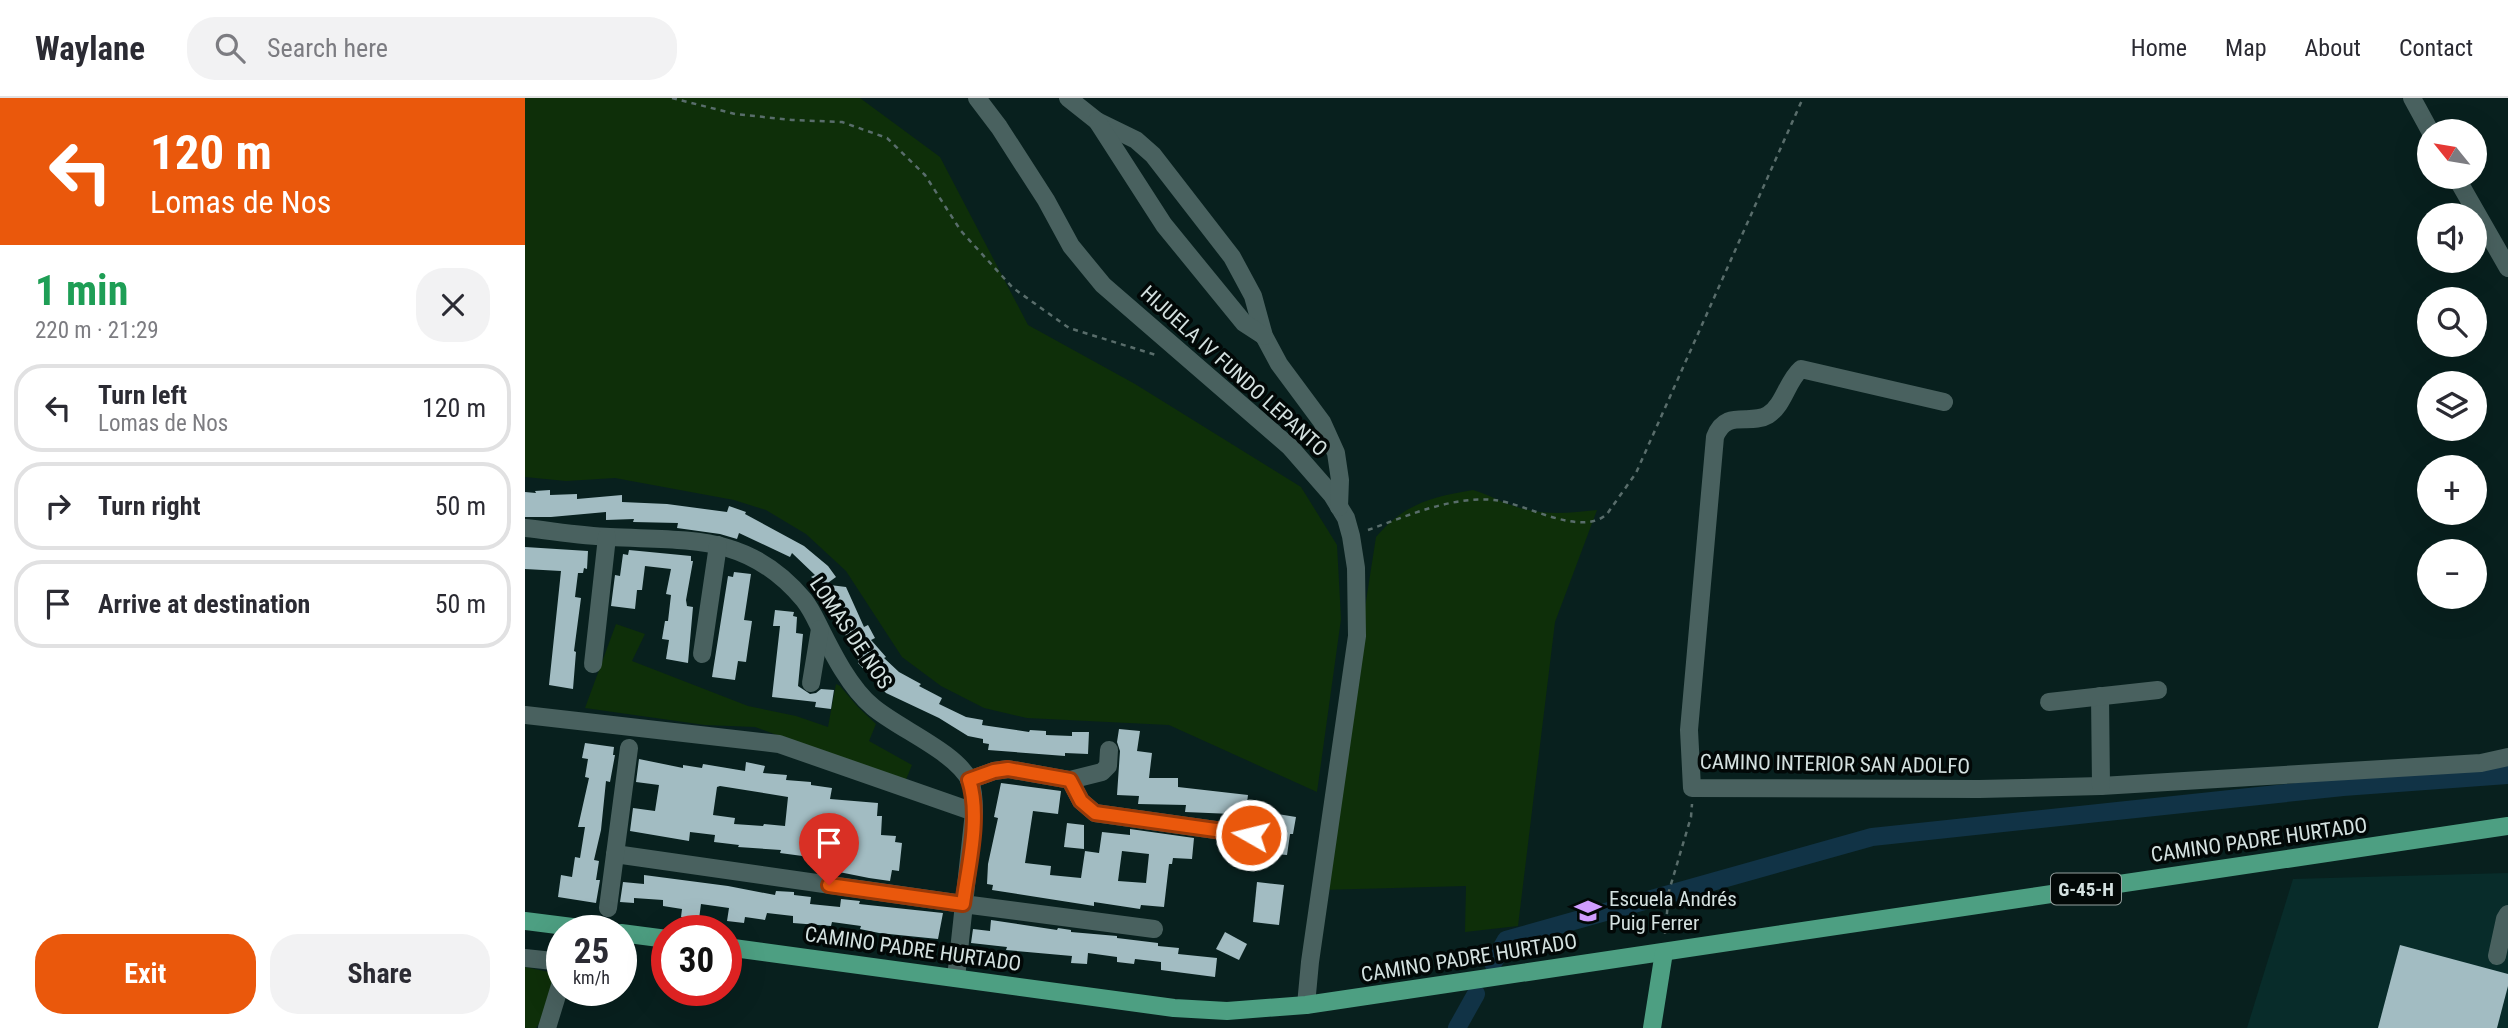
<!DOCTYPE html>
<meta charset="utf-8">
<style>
:root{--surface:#fff;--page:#f2f2f3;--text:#2b2b33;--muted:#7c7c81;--line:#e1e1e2;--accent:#ea580c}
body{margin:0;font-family:"Roboto Condensed",sans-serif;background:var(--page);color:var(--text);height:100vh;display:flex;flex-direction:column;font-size:26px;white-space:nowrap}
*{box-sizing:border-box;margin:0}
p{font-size:23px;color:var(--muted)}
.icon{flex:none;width:38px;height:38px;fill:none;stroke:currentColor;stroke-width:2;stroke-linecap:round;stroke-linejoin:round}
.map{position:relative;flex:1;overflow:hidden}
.panel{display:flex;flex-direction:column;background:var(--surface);width:525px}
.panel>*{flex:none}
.hud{background:#ea580c;color:#fff;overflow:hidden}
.needle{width:46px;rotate:300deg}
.buttons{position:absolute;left:1892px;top:21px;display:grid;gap:14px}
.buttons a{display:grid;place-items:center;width:70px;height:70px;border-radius:50%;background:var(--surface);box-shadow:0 7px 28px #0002;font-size:35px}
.speed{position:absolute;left:21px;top:817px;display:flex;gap:14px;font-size:35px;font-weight:700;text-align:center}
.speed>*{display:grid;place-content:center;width:91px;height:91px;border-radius:50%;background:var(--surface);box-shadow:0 7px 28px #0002;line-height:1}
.speed small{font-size:18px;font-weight:400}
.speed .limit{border:10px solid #d22;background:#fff;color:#111}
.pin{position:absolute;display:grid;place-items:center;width:60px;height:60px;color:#fff;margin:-72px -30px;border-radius:50% 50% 50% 0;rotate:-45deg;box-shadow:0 0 7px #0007}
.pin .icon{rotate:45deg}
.me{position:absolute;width:77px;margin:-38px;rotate:278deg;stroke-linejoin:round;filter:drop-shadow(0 0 5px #0008)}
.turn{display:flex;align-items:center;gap:24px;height:147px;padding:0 35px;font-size:32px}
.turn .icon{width:91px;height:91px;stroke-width:2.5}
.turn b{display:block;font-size:49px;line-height:60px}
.round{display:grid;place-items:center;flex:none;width:74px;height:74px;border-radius:28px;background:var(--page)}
.head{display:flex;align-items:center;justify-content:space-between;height:119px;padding:0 35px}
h1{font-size:42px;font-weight:700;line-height:52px;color:#1e9e55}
.cta{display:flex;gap:14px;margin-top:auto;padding:14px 35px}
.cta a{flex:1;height:80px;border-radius:28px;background:var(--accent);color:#fff;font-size:28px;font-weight:700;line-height:80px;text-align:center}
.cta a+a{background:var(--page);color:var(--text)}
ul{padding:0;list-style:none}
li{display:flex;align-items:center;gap:21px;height:88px;margin:0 14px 10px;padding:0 21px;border:4px solid var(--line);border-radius:28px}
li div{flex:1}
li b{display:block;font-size:26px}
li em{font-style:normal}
header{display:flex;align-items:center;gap:42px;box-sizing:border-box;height:98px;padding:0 35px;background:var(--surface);border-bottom:2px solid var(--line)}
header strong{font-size:33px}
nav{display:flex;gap:38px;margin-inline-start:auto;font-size:24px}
.search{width:490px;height:63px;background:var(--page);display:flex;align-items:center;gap:18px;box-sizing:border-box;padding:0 24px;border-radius:28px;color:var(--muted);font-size:26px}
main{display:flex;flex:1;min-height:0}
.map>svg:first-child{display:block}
.built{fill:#082c2a}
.green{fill:#0e2f09}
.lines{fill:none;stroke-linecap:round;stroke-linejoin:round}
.canal{stroke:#113346;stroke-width:18}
.building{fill:#a2bcc2;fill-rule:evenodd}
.path{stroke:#596d6b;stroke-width:2.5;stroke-dasharray:5 5;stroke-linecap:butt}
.minor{stroke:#49615f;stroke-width:18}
.major{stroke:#4d9f82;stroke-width:18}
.route-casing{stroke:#983908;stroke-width:18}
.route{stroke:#ea580c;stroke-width:12}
.labels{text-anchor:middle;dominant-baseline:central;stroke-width:7;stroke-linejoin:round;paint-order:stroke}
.shield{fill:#020807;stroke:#95a09f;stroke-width:2}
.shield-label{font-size:19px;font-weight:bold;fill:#d4e1e0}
.street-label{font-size:21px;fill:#d4e1e0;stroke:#020807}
.poi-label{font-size:21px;fill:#d4e1e0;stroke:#020807;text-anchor:start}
</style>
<header>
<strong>Waylane</strong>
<div class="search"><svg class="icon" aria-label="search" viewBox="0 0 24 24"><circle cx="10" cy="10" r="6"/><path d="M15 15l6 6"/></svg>Search here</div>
<nav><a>Home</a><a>Map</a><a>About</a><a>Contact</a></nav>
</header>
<main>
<section class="panel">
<div class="hud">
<div class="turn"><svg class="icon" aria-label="left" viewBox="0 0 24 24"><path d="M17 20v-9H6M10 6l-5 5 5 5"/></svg><div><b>120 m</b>Lomas de Nos</div></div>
</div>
<div class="head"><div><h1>1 min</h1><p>220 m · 21:29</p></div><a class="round"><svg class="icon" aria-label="close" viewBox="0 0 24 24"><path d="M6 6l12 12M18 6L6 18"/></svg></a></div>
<ul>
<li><svg class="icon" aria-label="left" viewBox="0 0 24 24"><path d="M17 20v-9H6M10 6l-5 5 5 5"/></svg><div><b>Turn left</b><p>Lomas de Nos</p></div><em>120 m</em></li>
<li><svg class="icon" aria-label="right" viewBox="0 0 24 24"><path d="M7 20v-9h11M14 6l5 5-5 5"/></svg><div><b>Turn right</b></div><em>50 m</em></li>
<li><svg class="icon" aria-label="arrive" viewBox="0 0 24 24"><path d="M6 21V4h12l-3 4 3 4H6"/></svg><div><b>Arrive at destination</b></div><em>50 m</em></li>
</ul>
<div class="cta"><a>Exit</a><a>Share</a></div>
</section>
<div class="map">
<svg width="1983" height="930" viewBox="0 0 1983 930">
<rect width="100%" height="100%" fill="#08201e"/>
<path class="built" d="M 1983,775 L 1983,930 L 1722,930 L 1768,781 Z"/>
<g class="green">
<path d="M 0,0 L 335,0 L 415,59 L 503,227 L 610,286 L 776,389 L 812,447 L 816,521 L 792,694 L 644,627 L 502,620 L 459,610 L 416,588 L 377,559 L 321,473 L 281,436 L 241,412 L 209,402 L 90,380 L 41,383 L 0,379 Z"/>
<path d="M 948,392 C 963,396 975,404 989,408 C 1017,418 1044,415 1072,412 L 1030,524 L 993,828 L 940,834 L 941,788 L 796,792 L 851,439 C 879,406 906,399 948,392 Z"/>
<path d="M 91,526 L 120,536 L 107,563 L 223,608 L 271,618 L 303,629 L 311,586 L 315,588 L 333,609 L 351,626 L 344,643 L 387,667 L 380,684 L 230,629 L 180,627 L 60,610 Z"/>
<path d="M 0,869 L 29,875 L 20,916 L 11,930 L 0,930 Z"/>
</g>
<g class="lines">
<g class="canal">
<path d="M 968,865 L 981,842 L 1347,739 L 1818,689 L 1983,677"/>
<path d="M 932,930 L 951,896"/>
</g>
</g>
<g class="building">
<path d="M 25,392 L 25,397 L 52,396 L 52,401 L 97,397 L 97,404 L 142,406 L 202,414 L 204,408 L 221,414 L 220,416 L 279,448 L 303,468 L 311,479 L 300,487 L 286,479 L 290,477 L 267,455 L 265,459 L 214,435 L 212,441 L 195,436 L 152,430 L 153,425 L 108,424 L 109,421 L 81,422 L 81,414 L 26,419 L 0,419 L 0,394 L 11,395 L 10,393 Z"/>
<path d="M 0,449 L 63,453 L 62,471 L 59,470 L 58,475 L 53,475 L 50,499 L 56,500 L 49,553 L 51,554 L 48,591 L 24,587 L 36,473 L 0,471 Z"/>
<path d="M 104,452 L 166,458 L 166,463 L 168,463 L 161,502 L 162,508 L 168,509 L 163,565 L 141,561 L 144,542 L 137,541 L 140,523 L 143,523 L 146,497 L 141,496 L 146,471 L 120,468 L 117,492 L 112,492 L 110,511 L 86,508 L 90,477 L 95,478 L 98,456 L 103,457 Z"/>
<path d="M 209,474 L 226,476 L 219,522 L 227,523 L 221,564 L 213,563 L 210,582 L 187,579 L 203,478 L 208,479 Z"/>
<path d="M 305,487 L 321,489 L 339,529 L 343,527 L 350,540 L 346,542 L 361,559 L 359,560 L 374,574 L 396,586 L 394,588 L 417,600 L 414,606 L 441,619 L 458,622 L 457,627 L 504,634 L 505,632 L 521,633 L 521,637 L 547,638 L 547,634 L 564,634 L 563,656 L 540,655 L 540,658 L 463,652 L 464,646 L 458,645 L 458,641 L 443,638 L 414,620 L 361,595 L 333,565 L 334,564 L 319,534 L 317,535 L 309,519 L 320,514 Z"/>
<path d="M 250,512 L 269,514 L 268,518 L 272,519 L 271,535 L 278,536 L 273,588 L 285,596 L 291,595 L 296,591 L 309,592 L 306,611 L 290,609 L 291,604 L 247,599 L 255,528 L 248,528 Z"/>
<path d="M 594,631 L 615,633 L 612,653 L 627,655 L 624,680 L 653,680 L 653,689 L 723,697 L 720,721 L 707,720 L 707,716 L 660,714 L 661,707 L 613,706 L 614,698 L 592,697 L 595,653 L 592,644 Z"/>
<path d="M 60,645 L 89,649 L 88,657 L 90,657 L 85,684 L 81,683 L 76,732 L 69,762 L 74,763 L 71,782 L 75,782 L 71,805 L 33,799 L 36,777 L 47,779 L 50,759 L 55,760 L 60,729 L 53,729 L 64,680 L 60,679 L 63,661 L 57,660 Z"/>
<path d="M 114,661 L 158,670 L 158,667 L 177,670 L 178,666 L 220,673 L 221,664 L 240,668 L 238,675 L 262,677 L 261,682 L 286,684 L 286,687 L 307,690 L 305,701 L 353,705 L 352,718 L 357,718 L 356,737 L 371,738 L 370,744 L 377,745 L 374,773 L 367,772 L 365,783 L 344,780 L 299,771 L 300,761 L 255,755 L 256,752 L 213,749 L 214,747 L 189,744 L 190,737 L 165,734 L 164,743 L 105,733 L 108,710 L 130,713 L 134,687 L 111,684 ZM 195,688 L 263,699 L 260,728 L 239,726 L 238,728 L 209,726 L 210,720 L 188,717 L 192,689 Z"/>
<path d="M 476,685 L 536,693 L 533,716 L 508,713 L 500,765 L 526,768 L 525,777 L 556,780 L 560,753 L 574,755 L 577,734 L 605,737 L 605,731 L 669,740 L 667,761 L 648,760 L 647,766 L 644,766 L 639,809 L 616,807 L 615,811 L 569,804 L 569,808 L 467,792 L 468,787 L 462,786 L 463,766 L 473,720 L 469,719 ZM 597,753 L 624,756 L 621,785 L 593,783 Z"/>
<path d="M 740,714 L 771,719 L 768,736 L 765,736 L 762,757 L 740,755 L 741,749 L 737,748 Z"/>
<path d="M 542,725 L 559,727 L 559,751 L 539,749 Z"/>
<path d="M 119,777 L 203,788 L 250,797 L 251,793 L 269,794 L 269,797 L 286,799 L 285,806 L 315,809 L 316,801 L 335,803 L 334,806 L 418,815 L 413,841 L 354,835 L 335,831 L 336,828 L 307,824 L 306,828 L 268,825 L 268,818 L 242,815 L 240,822 L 220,819 L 219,825 L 202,823 L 204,810 L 176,806 L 174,821 L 156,819 L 157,811 L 138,808 L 138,802 L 109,800 L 109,805 L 95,804 L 98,784 L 119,786 Z"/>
<path d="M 732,784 L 759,787 L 754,827 L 728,824 Z"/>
<path d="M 466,822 L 532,832 L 533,830 L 546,832 L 546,834 L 592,838 L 592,840 L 633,845 L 633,848 L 654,850 L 653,856 L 692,860 L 690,879 L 636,872 L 636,864 L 610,861 L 609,866 L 592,864 L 592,859 L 563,855 L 562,866 L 546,865 L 547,858 L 481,852 L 482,849 L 446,845 L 448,831 L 465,833 Z"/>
<path d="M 700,834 L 722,846 L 714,862 L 691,851 Z"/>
<path d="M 1875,847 L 1983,876 L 1983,888 L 1972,930 L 1853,930 Z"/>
</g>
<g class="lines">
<g class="path">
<path d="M 147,0 L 210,16 L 267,22 L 317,24 L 362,40 L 400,77 L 436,133 L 488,190 L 544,230 L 631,257"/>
<path d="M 843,432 C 882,418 926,398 969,402 C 1001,405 1055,440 1082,416 L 1111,375 L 1278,0"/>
<path d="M 1140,836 L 1144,793 L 1166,719 L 1167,706"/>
</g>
<g class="minor">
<path d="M 452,0 L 474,29 L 521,102 L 546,148 L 578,187 L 765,349 L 807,397 L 821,420 L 826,438 L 831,470 L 832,538 L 785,864 L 781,907"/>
<path d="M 543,0 L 572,23 L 611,42 L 628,57 L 707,159 L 728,198 L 739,238 L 754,266 L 797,324 L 811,355 L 815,382 L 814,409"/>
<path d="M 1887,0 L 1905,33"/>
<path d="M 572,23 L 639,127 L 719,225 L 739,238"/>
<path d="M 1931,79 L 1983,170"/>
<path d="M 1419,304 L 1276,271 C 1262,283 1259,307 1243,317 C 1225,328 1201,310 1190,339 L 1164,632 L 1167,690 L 1454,691 L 1576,688 L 1956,665 L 1983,659"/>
<path d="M 0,430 C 28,433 57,438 85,439 C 164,443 223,435 279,502 C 286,511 290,520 295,530 C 308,556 325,590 348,609 C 374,631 431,654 445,683 C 449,693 449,704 449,714 L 431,880"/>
<path d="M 177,556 L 193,447"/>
<path d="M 68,566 L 82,439"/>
<path d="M 286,585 L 295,531"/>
<path d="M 1575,598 L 1576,688"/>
<path d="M 1524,604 L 1633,592"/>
<path d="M 0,617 L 254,646 L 449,714"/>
<path d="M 444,682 L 469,673 L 483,671 L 545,682 L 556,703 L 570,715 L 726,737"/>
<path d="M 545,682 L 577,674 L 583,668 L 584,652"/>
<path d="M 90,756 L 438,806 L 629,831"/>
<path d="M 83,810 L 104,650"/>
<path d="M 1972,858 L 1980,821 L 1983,816"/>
<path d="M 0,860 L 37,864"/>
<path d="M 22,930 L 37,881"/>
</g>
<g class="major">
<path d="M 0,823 L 79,833"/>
<path d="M 96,835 L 142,841"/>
<path d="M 201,849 L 649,910 L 702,913 L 781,907 L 1983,728"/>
<path d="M 1127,930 L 1139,854"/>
</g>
</g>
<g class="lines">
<g class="route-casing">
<path id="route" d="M 304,787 L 438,806 C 443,769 456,719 444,682 L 469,673 L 483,671 L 545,682 L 556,703 L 570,715 L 726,737"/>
</g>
<use href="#route" class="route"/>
</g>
<defs>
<g id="school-bare" transform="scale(2.1)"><path d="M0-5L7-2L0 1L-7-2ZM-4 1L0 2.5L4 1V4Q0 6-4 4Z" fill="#d09dff" stroke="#020807" stroke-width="2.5" paint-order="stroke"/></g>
</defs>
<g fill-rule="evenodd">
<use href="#school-bare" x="1063" y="813"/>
</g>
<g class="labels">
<rect class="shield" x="1526" y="775.5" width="70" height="31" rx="5"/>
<g class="shield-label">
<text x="1561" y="791">G-45-H</text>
</g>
<g class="street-label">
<text transform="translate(709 273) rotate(42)">HIJUELA IV FUNDO LEPANTO</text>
<text transform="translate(326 535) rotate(56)">LOMAS DE NOS</text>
<text transform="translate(1310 666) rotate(1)">CAMINO INTERIOR SAN ADOLFO</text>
<text transform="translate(1734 742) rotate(-8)">CAMINO PADRE HURTADO</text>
<text transform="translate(388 851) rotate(8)">CAMINO PADRE HURTADO</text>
<text transform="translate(944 860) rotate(-9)">CAMINO PADRE HURTADO</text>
</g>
<g class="poi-label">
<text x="1084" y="801">Escuela Andrés<tspan x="1084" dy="24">Puig Ferrer</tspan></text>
</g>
</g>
</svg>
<div class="buttons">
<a><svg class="needle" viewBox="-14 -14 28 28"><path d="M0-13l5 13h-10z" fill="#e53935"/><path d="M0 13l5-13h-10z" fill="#7c7c81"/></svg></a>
<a><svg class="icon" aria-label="sound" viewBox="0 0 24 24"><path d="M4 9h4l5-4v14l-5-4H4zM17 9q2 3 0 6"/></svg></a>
<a><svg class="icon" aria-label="search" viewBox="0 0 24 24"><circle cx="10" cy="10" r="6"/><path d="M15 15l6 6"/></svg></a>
<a><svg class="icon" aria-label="layers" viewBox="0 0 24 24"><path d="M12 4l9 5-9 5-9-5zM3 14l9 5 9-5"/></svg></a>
<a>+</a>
<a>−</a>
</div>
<div class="speed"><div>25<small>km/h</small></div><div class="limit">30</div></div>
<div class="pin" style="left:304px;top:787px;background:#d93025"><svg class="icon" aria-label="arrive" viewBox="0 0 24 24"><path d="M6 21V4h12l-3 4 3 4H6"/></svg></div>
<svg class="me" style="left:726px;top:737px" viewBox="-20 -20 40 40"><circle r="17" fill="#ea580c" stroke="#fff" stroke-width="3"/><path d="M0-11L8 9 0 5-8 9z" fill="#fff"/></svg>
</div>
</main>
